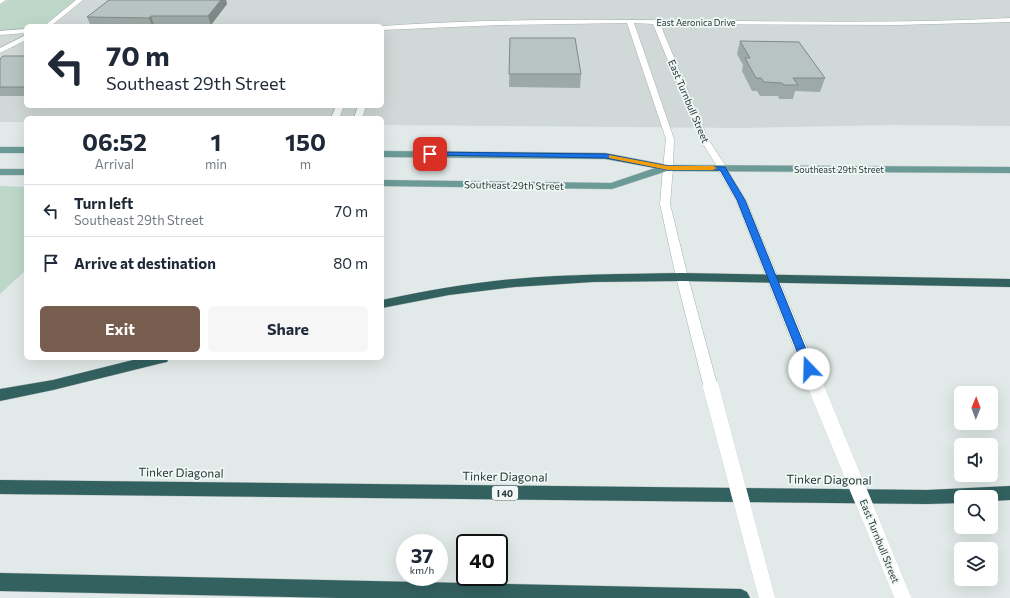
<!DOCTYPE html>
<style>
:root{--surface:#fff;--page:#f6f6f7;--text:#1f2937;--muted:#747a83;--line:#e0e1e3;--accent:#765d4e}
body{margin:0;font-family:Commissioner,sans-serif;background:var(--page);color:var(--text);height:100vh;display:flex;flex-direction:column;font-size:15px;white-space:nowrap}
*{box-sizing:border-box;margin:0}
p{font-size:13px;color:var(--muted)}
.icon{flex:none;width:22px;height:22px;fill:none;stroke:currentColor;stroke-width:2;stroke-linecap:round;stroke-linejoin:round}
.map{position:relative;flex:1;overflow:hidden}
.side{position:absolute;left:24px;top:116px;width:360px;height:244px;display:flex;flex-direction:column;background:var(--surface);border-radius:6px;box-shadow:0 4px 16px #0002}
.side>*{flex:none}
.top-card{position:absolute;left:24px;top:24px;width:360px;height:84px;border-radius:6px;box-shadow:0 4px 16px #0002;background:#fff;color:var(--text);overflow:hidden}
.needle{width:26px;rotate:1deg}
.buttons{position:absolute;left:954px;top:386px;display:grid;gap:8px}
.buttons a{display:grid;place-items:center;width:44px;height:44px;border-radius:6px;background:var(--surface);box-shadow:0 4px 16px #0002;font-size:20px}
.speed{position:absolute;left:396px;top:534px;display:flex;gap:8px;font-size:20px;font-weight:700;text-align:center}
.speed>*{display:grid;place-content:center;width:52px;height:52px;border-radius:50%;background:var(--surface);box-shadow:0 4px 16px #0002;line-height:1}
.speed small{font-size:10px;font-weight:400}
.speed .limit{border:2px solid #111;border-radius:6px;background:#fff;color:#111}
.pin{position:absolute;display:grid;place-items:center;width:34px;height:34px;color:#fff;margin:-17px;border-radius:8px;box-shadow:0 2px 6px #0006}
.me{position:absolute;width:44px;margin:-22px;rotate:339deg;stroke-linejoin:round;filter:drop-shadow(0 0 3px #0008)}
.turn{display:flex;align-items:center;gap:14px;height:84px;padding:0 16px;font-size:18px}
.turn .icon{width:52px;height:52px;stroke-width:2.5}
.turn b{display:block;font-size:28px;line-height:34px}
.eta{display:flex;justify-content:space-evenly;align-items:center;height:68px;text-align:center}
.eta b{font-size:24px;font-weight:700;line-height:28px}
.action{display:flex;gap:8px;margin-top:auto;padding:8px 16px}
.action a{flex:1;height:46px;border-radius:6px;background:var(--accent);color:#fff;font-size:16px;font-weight:700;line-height:46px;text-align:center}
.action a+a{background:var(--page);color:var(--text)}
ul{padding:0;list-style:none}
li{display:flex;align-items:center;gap:12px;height:52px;padding:0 16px;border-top:1px solid var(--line)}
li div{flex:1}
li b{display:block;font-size:15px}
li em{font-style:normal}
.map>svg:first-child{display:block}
.built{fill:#d0d9d7;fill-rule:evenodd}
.green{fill:#bdd8c9}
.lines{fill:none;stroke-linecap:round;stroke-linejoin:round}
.lane-casing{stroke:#a5b1af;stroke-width:1}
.secondary-casing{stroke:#a2b4b1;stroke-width:1}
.primary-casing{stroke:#c2c7c7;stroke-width:1}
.highway-casing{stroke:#c2c7c7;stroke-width:1}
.lane{fill:#fff;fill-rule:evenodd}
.secondary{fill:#fff;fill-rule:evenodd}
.primary{fill:#6b9a97;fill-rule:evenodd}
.highway{fill:#336160;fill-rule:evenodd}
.secondary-bridge-far1-casing{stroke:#a2b4b1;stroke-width:13;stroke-linecap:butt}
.secondary-bridge-casing{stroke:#a2b4b1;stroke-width:16;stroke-linecap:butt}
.secondary-bridge-far1{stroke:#fff;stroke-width:12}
.secondary-bridge{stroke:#fff;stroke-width:16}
.wall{fill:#9da9a6}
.shaded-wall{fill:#808987}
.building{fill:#b7c4c1;stroke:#808987}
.route{fill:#1a73e8;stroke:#114b97}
.slow{fill:#f59e0b}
.labels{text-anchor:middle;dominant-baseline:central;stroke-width:3.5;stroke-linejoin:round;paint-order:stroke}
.far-street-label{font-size:9px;fill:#243837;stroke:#f1f7f5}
.shield{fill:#f1f7f5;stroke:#627170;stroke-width:1}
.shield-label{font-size:9px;font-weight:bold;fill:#243837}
.street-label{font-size:10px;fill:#243837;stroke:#f1f7f5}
.near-street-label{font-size:12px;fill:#243837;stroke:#f1f7f5}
</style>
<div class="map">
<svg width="1010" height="598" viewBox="0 0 1010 598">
<rect width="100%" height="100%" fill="#e1eae8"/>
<path class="built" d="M 0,0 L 1010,0 L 1010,126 L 891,125 L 742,128 L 382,125 L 382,118 L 26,118 L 26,122 L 0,122 ZM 26,26 L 382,26 L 382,106 L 26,106 Z"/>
<g class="green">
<path d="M 9,0 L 76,0 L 43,25 L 26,26 L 26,29 L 0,30 L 0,6 Z"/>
<path d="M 0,186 L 26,187 L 26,270 L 0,294 Z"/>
</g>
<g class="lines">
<g class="lane-casing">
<g id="lane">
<path d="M 0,0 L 6,0 L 0,4 Z"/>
<path d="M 76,0 L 83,0 L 51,26 L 44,26 Z"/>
<path d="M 1010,18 L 1010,22 L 897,25 L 660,24 L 708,139 L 727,168 L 722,171 L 719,170 L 700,139 L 653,24 L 634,23 L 674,139 L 673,168 L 668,171 L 663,168 L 666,139 L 627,23 L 501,25 L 382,30 L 382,26 C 591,11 801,29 1010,18 Z"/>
<path d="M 26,29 L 26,33 L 0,35 L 0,31 Z"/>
<path d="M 26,35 L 26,40 L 0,53 L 0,48 Z"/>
<path d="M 336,106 L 344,106 L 339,118 L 331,118 Z"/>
<path d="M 358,106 L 366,106 L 362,118 L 354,118 Z"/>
</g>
</g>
<g class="secondary-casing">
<g id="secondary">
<path d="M 668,165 L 673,168 L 670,204 L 688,277 L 717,384 L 715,388 L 710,389 L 705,388 L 703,384 L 676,277 L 660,204 L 663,168 Z"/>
<path d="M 722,165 L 725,166 L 746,200 L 821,381 L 819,385 L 814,386 L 809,385 L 807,381 L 736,200 L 717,168 Z"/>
</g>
</g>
<g class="primary-casing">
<g id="primary">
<rect x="0" y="147" width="26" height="6"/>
<path d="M 382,151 L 605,153 L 668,165 L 1010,167 L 1010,173 L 667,171 L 612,189 L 382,186 L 382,180 L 611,183 L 655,168 L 605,159 L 382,157 Z"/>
<rect x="0" y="169" width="26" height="6"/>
</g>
</g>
<g class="highway-casing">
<g id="highway">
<path d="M 682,273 L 1010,279 L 1010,287 L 682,281 L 593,282 L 515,287 L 449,295 L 382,308 L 382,300 C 426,291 470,283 514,279 C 570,274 626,274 682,273 Z"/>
<path d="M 141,358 L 169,358 L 167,362 L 162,363 L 53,390 L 0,401 L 0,389 L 53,380 Z"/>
<path d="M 0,480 L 927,490 L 1010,486 L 1010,500 L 991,501 L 991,497 L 961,497 L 961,503 L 927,504 L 0,494 Z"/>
<path d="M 0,573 L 741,589 L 747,592 L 750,598 L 336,598 L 0,591 Z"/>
</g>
</g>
<use href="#lane" class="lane"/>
<use href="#secondary" class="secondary"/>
<use href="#primary" class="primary"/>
<use href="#highway" class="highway"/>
<g class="secondary-bridge-far1-casing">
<g id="secondary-bridge-far1">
<path d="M 814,381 L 817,388"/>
<path d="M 710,384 L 711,388"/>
</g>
</g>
<g class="secondary-bridge-casing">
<g id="secondary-bridge">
<path d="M 711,387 L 767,598"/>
<path d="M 816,387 L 903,598"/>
</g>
</g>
<use href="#secondary-bridge-far1" class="secondary-bridge-far1"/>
<use href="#secondary-bridge" class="secondary-bridge"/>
</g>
<g class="wall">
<path d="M 109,0 L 226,0 L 227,4 L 211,25 L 154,25 L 153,26 L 91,26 L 87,17 Z"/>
<path d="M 510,38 L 581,74 L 580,88 L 509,87 Z"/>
<path d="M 740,41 L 825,78 L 820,92 L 795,91 L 793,99 L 779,99 L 778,96 L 760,96 L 757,91 L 752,91 L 742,71 L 743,65 L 737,54 Z"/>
<path d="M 26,56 L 26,96 L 0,96 L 0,59 Z"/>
</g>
<g class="shaded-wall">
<path d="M 221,0 L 226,0 L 227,4 L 211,25 L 208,16 Z"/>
<path d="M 151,16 L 154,25 L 153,26 L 152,26 L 149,18 Z"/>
</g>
<g class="building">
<path d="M 109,0 L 221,0 L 208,16 L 151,16 L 149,18 L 87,17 Z"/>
<path d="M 510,38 L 575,38 L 581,74 L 509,74 Z"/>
<path d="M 740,41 L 799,42 L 825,78 L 793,78 L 798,85 L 784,85 L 782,83 L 764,82 L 761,78 L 756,78 L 745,58 L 750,58 Z"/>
<path d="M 3,56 L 26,56 L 26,87 L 0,87 L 0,59 Z"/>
</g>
<path class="route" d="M 430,152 L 606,154 L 668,166 L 725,167 L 745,200 L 814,369 L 813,372 L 806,372 L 804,369 L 737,200 L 720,170 L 668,170 L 606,158 L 427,155 L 427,153 Z"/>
<path class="slow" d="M 609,155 L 668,166 L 713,166 L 717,168 L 713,170 L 668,170 L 609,158 Z"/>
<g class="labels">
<g class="far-street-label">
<text x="696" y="22">East Aeronica Drive</text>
<text x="839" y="169">Southeast 29th Street</text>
</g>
<rect class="shield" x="492" y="486" width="26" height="14" rx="3"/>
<g class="shield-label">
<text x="505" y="493">I 40</text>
</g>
<g class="street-label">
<text transform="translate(689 101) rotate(67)">East Turnbull Street</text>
<text transform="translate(514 185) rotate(1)">Southeast 29th Street</text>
<text transform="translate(880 541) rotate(68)">East Turnbull Street</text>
</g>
<g class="near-street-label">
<text transform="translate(181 472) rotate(1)">Tinker Diagonal</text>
<text transform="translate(505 476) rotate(1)">Tinker Diagonal</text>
<text transform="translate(829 479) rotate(1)">Tinker Diagonal</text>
</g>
</g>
</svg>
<div class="buttons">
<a><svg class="needle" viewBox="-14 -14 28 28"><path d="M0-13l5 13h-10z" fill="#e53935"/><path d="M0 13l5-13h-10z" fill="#747a83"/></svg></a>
<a><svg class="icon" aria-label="sound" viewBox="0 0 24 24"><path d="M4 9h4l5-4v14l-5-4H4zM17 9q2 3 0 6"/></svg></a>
<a><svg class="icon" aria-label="search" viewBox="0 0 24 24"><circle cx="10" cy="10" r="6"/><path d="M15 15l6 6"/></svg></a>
<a><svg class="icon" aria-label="layers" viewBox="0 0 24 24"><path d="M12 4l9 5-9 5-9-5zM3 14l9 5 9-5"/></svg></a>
</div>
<div class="speed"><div>37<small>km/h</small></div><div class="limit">40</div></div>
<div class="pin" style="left:430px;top:154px;background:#d93025"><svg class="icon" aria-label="arrive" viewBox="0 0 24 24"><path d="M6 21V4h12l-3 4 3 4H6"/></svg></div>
<svg class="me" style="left:809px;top:369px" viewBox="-20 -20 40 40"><circle r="19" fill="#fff"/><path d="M0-13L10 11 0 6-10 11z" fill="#1a73e8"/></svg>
<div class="top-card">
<div class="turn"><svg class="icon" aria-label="left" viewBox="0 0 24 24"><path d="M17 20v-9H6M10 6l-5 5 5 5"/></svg><div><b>70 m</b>Southeast 29th Street</div></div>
</div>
<section class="side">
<div class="eta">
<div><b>06:52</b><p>Arrival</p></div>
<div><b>1</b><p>min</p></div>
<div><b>150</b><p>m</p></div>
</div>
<ul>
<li><svg class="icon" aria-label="left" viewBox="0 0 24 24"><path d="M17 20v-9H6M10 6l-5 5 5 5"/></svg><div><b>Turn left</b><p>Southeast 29th Street</p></div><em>70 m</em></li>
<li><svg class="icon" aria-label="arrive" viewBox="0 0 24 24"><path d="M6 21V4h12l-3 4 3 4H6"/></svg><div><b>Arrive at destination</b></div><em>80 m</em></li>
</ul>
<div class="action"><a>Exit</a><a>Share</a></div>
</section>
</div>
